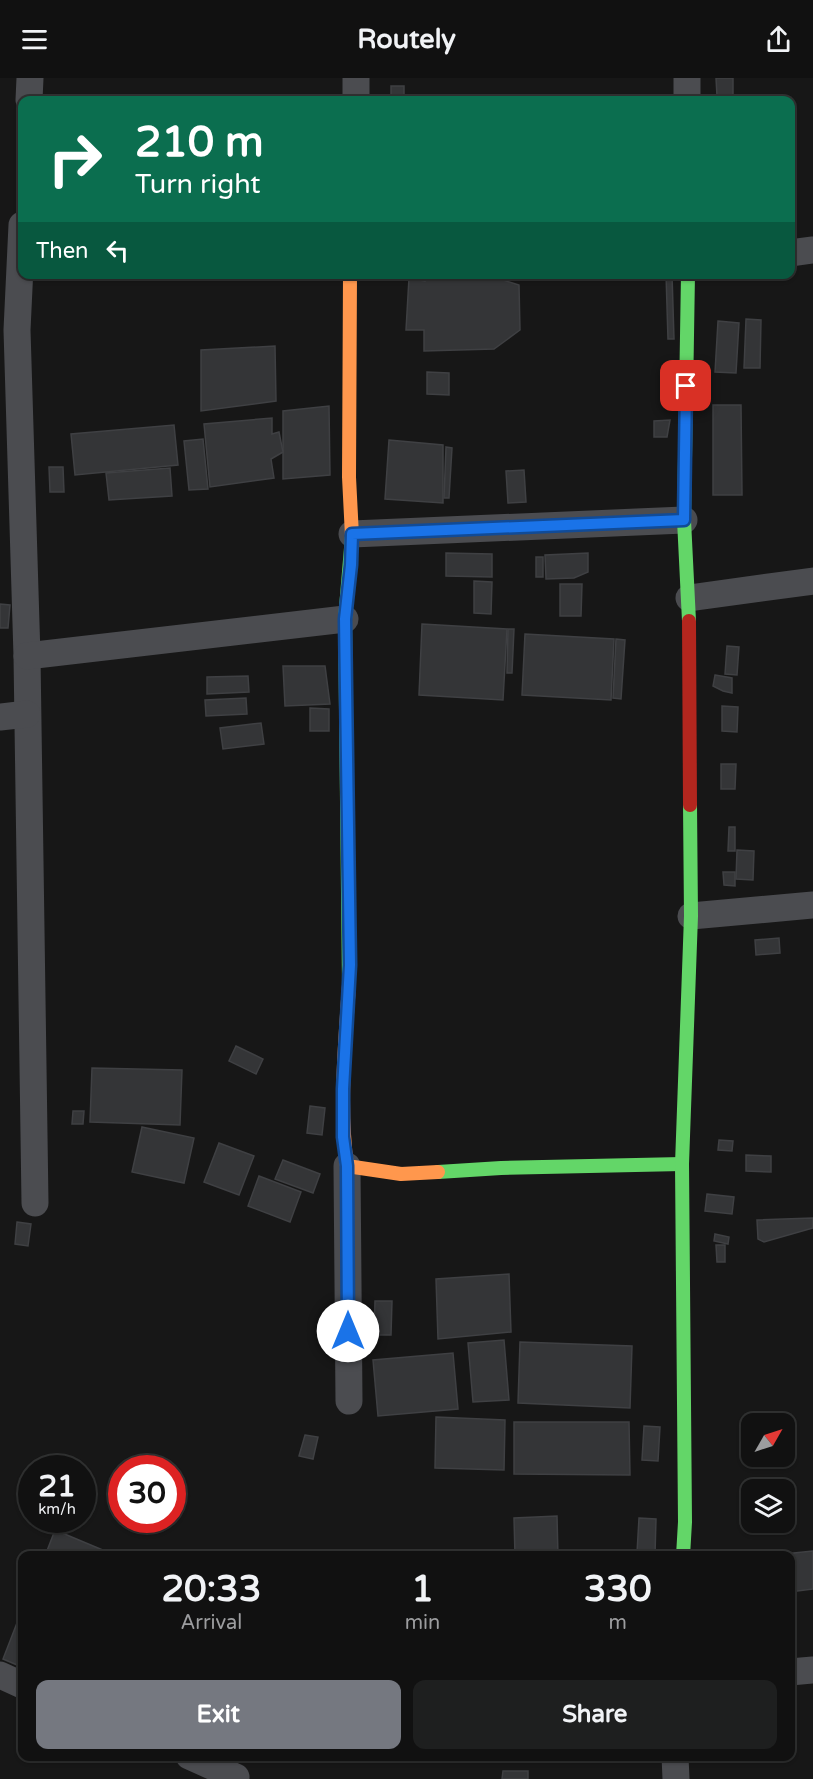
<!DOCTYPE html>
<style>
:root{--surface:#111;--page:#1e1f1f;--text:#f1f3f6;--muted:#9c9d9f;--line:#303131;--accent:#757880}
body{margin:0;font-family:"Varela Round",sans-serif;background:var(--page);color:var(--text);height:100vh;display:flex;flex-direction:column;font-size:22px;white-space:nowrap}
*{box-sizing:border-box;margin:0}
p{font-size:20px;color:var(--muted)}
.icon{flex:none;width:33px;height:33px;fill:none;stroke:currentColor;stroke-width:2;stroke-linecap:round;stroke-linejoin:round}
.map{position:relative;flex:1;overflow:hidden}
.side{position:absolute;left:18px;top:1473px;width:777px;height:210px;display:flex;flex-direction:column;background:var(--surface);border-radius:12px;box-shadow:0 2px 4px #0004,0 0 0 2px var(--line)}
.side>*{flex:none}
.banner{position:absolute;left:18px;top:18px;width:777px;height:183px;border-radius:12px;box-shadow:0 2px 4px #0004,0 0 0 2px var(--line);background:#0b6e4f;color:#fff;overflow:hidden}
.needle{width:39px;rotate:51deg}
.controls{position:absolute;left:741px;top:1335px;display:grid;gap:12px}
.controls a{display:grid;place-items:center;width:54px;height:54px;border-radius:12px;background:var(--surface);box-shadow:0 2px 4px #0004,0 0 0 2px var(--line);font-size:30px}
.speed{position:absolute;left:18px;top:1377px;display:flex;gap:12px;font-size:30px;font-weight:700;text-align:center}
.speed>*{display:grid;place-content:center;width:78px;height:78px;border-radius:50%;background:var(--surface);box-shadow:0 2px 4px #0004,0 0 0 2px var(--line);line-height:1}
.speed small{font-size:15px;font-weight:400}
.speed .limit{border:9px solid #d22;background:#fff;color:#111}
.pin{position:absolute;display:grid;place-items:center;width:51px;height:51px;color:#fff;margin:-26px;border-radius:12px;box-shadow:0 3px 9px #0006}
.me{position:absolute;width:66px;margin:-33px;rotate:0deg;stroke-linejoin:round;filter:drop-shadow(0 0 4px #0008)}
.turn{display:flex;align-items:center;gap:21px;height:126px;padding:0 18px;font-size:27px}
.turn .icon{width:78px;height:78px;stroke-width:2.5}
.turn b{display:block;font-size:42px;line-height:51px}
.then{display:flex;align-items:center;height:57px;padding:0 18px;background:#0003;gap:12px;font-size:22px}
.eta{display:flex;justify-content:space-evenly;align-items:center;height:102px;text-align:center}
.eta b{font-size:36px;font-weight:700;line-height:42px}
.primary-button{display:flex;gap:12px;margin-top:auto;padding:12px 18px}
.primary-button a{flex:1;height:69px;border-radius:12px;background:var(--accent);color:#fff;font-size:24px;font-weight:700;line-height:69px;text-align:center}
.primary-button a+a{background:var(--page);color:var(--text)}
header{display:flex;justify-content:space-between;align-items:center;height:78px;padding:0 18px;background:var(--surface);font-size:27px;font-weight:700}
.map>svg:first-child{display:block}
.building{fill:#343537;stroke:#3f4043;stroke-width:1.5}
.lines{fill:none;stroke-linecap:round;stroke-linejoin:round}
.street{stroke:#4b4c50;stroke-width:27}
.fast{stroke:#63d668;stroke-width:14}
.slow{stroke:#ff974d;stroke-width:14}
.jam{stroke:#b3261e;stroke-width:14}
.route-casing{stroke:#114b97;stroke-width:15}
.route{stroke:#1a73e8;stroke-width:10}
</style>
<header><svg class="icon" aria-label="menu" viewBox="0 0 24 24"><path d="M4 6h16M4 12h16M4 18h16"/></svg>Routely<svg class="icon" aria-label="share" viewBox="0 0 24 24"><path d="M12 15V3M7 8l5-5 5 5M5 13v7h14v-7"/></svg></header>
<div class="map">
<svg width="813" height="1701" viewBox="0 0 813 1701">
<rect width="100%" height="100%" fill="#171717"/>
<g class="building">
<path d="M 716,0 L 733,0 L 733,18 L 717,18 Z"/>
<rect x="391" y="8" width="13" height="14"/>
<path d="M 426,196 L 503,196 L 503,202 L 519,207 L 520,252 L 494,271 L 424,273 L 424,252 L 406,252 L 409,200 L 425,203 Z"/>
<path d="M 666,196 L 672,196 L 674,261 L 668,261 Z"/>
<path d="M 746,241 L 761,242 L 760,290 L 744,290 Z"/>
<path d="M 718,243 L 739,245 L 736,295 L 715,294 Z"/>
<path d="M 275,268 L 276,323 L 201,333 L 201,272 Z"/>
<path d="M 427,294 L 449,295 L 449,317 L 427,316 Z"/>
<path d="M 713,327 L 741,327 L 742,417 L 713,417 Z"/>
<path d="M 329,328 L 330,397 L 283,401 L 283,333 Z"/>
<path d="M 272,340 L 272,356 L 279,354 L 283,374 L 271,381 L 274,400 L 210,409 L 204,346 Z"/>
<path d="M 670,342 L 667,359 L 654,359 L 654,343 Z"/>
<path d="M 174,347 L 178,387 L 75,397 L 71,356 Z"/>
<path d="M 203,361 L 208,411 L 189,412 L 184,363 Z"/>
<path d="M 389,362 L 443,367 L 443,425 L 385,421 Z"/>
<path d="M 446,369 L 452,370 L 449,420 L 444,420 Z"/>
<path d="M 49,389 L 63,389 L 64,414 L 50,414 Z"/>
<path d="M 170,390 L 172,418 L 109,422 L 106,395 Z"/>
<path d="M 524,392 L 526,424 L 508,425 L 506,393 Z"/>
<path d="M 446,475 L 492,476 L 492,499 L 446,498 Z"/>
<path d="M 588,475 L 588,494 L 574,500 L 546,501 L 545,477 Z"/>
<rect x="536" y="479" width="7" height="20"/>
<path d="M 474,503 L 492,504 L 491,536 L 474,535 Z"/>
<path d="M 560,506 L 582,506 L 581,538 L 560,538 Z"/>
<path d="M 0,526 L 10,527 L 8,550 L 0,550 Z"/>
<path d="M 422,546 L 507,551 L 503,622 L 419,617 Z"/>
<path d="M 508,551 L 514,551 L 512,595 L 507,595 Z"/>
<path d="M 525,556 L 614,561 L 611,622 L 522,617 Z"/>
<path d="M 616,561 L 625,562 L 621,621 L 613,620 Z"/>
<path d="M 727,568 L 739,569 L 737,597 L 725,596 Z"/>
<path d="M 283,588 L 325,588 L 330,626 L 285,628 Z"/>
<path d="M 715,597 L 732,600 L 732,615 L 723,613 L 713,608 Z"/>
<path d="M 248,598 L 249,614 L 207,616 L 207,599 Z"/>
<path d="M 246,620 L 247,636 L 206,638 L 205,622 Z"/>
<path d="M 722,628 L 738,629 L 737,654 L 722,653 Z"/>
<path d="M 310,630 L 329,631 L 329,653 L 310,653 Z"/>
<path d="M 261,645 L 264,666 L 223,671 L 220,650 Z"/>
<path d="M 721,686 L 736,686 L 735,711 L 721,711 Z"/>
<path d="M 729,749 L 735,749 L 735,773 L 728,773 Z"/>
<path d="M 737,772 L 754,773 L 753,802 L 736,801 Z"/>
<path d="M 723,794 L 735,794 L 735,808 L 724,807 Z"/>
<path d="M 779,860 L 780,875 L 756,877 L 755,862 Z"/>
<path d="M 236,968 L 263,981 L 256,996 L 229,983 Z"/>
<path d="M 92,990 L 182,992 L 180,1047 L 90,1044 Z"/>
<path d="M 310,1028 L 325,1030 L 322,1057 L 307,1055 Z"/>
<path d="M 73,1033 L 84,1033 L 83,1046 L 72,1046 Z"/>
<path d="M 142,1049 L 194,1060 L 184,1105 L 132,1094 Z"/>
<path d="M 719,1062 L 733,1063 L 732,1073 L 718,1072 Z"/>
<path d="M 219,1065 L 254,1078 L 239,1117 L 204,1104 Z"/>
<path d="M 746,1077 L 771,1078 L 771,1094 L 746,1093 Z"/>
<path d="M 283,1082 L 320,1096 L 313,1115 L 275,1101 Z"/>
<path d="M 259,1098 L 301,1114 L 290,1144 L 248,1128 Z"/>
<path d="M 707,1116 L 734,1119 L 732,1136 L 705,1133 Z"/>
<path d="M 813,1140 L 813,1150 L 764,1164 L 758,1161 L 757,1142 Z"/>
<path d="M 17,1144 L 31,1146 L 28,1168 L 15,1166 Z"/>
<path d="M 715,1156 L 729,1159 L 728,1166 L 714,1163 Z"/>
<path d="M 716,1167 L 725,1167 L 725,1184 L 717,1184 Z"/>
<path d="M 509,1196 L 511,1254 L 438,1261 L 436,1201 Z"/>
<path d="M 375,1223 L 392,1223 L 391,1257 L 374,1257 Z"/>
<path d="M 504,1262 L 509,1322 L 473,1324 L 468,1265 Z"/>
<path d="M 520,1264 L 632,1268 L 630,1330 L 518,1325 Z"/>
<path d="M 453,1275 L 458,1331 L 378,1338 L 373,1282 Z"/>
<path d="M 436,1339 L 505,1342 L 504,1392 L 435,1390 Z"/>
<path d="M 514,1344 L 629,1344 L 630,1397 L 514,1396 Z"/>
<path d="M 644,1348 L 660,1349 L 658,1383 L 642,1382 Z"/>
<path d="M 305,1357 L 318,1359 L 313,1381 L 299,1378 Z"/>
<path d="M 557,1438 L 558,1478 L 515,1478 L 514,1440 Z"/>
<path d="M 639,1440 L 656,1441 L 655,1477 L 637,1475 Z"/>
<path d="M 55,1452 L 117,1478 L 45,1478 Z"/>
<path d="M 813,1473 L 813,1511 L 790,1514 L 790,1478 L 784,1476 Z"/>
<path d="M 22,1532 L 22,1589 L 3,1581 Z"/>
<path d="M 503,1693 L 528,1693 L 528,1701 L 502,1701 Z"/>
</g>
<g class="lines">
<g class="street">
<path d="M 356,0 L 356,22"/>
<path d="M 687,0 L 687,22"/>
<path d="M 29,22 L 30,0"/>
<path d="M 22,147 L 17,252 L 27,578 L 35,1125"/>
<path d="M 790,175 L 813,172"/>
<path d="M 352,456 L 684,442"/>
<path d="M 689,520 L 813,503"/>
<path d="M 27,578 L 345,541"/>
<path d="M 0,639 L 27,636"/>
<path d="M 691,838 L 813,827"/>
<path d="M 347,1088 L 349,1323"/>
<path d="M 790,1594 L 813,1592"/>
<path d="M 0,1597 L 22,1607"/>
<path d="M 189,1678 L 236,1699"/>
<path d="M 675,1678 L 676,1701"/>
</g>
<g class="fast">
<path d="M 688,196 L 684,442 L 689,543"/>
<path d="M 349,907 L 345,541 L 352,458"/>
<path d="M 438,1094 L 501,1090 L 682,1086"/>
<path d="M 683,1478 L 685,1444 L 682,1086 L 691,838 L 690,727"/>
</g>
<g class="slow">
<path d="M 350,196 L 349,399 L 352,458"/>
<path d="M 349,907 C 345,967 339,1028 347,1088 L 401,1096 L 438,1094"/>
</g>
<path class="jam" d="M 689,543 L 690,727"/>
</g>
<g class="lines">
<g class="route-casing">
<path id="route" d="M 348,1253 L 347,1088 L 343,1059 L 343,1011 L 350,887 L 345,541 L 351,487 L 352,456 L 684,442 L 686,308"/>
</g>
<use href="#route" class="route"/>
</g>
</svg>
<div class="controls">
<a><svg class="needle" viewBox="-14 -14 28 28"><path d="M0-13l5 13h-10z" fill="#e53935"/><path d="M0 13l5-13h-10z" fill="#9c9d9f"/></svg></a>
<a><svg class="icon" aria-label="layers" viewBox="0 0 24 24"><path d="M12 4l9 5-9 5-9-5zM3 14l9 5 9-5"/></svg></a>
</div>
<div class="speed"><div>21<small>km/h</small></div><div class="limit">30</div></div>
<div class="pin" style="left:686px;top:308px;background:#d93025"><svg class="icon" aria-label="arrive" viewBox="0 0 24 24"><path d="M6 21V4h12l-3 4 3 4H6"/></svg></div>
<svg class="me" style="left:348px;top:1253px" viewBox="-20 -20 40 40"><circle r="19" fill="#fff"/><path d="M0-13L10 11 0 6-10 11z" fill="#1a73e8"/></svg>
<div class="banner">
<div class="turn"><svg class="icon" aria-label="right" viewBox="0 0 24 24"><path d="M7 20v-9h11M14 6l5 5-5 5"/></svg><div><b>210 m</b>Turn right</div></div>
<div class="then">Then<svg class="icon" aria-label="left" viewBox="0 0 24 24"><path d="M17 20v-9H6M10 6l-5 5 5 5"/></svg></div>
</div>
<section class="side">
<div class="eta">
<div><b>20:33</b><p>Arrival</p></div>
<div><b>1</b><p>min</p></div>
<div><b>330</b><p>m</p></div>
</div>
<div class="primary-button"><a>Exit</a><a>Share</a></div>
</section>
</div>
